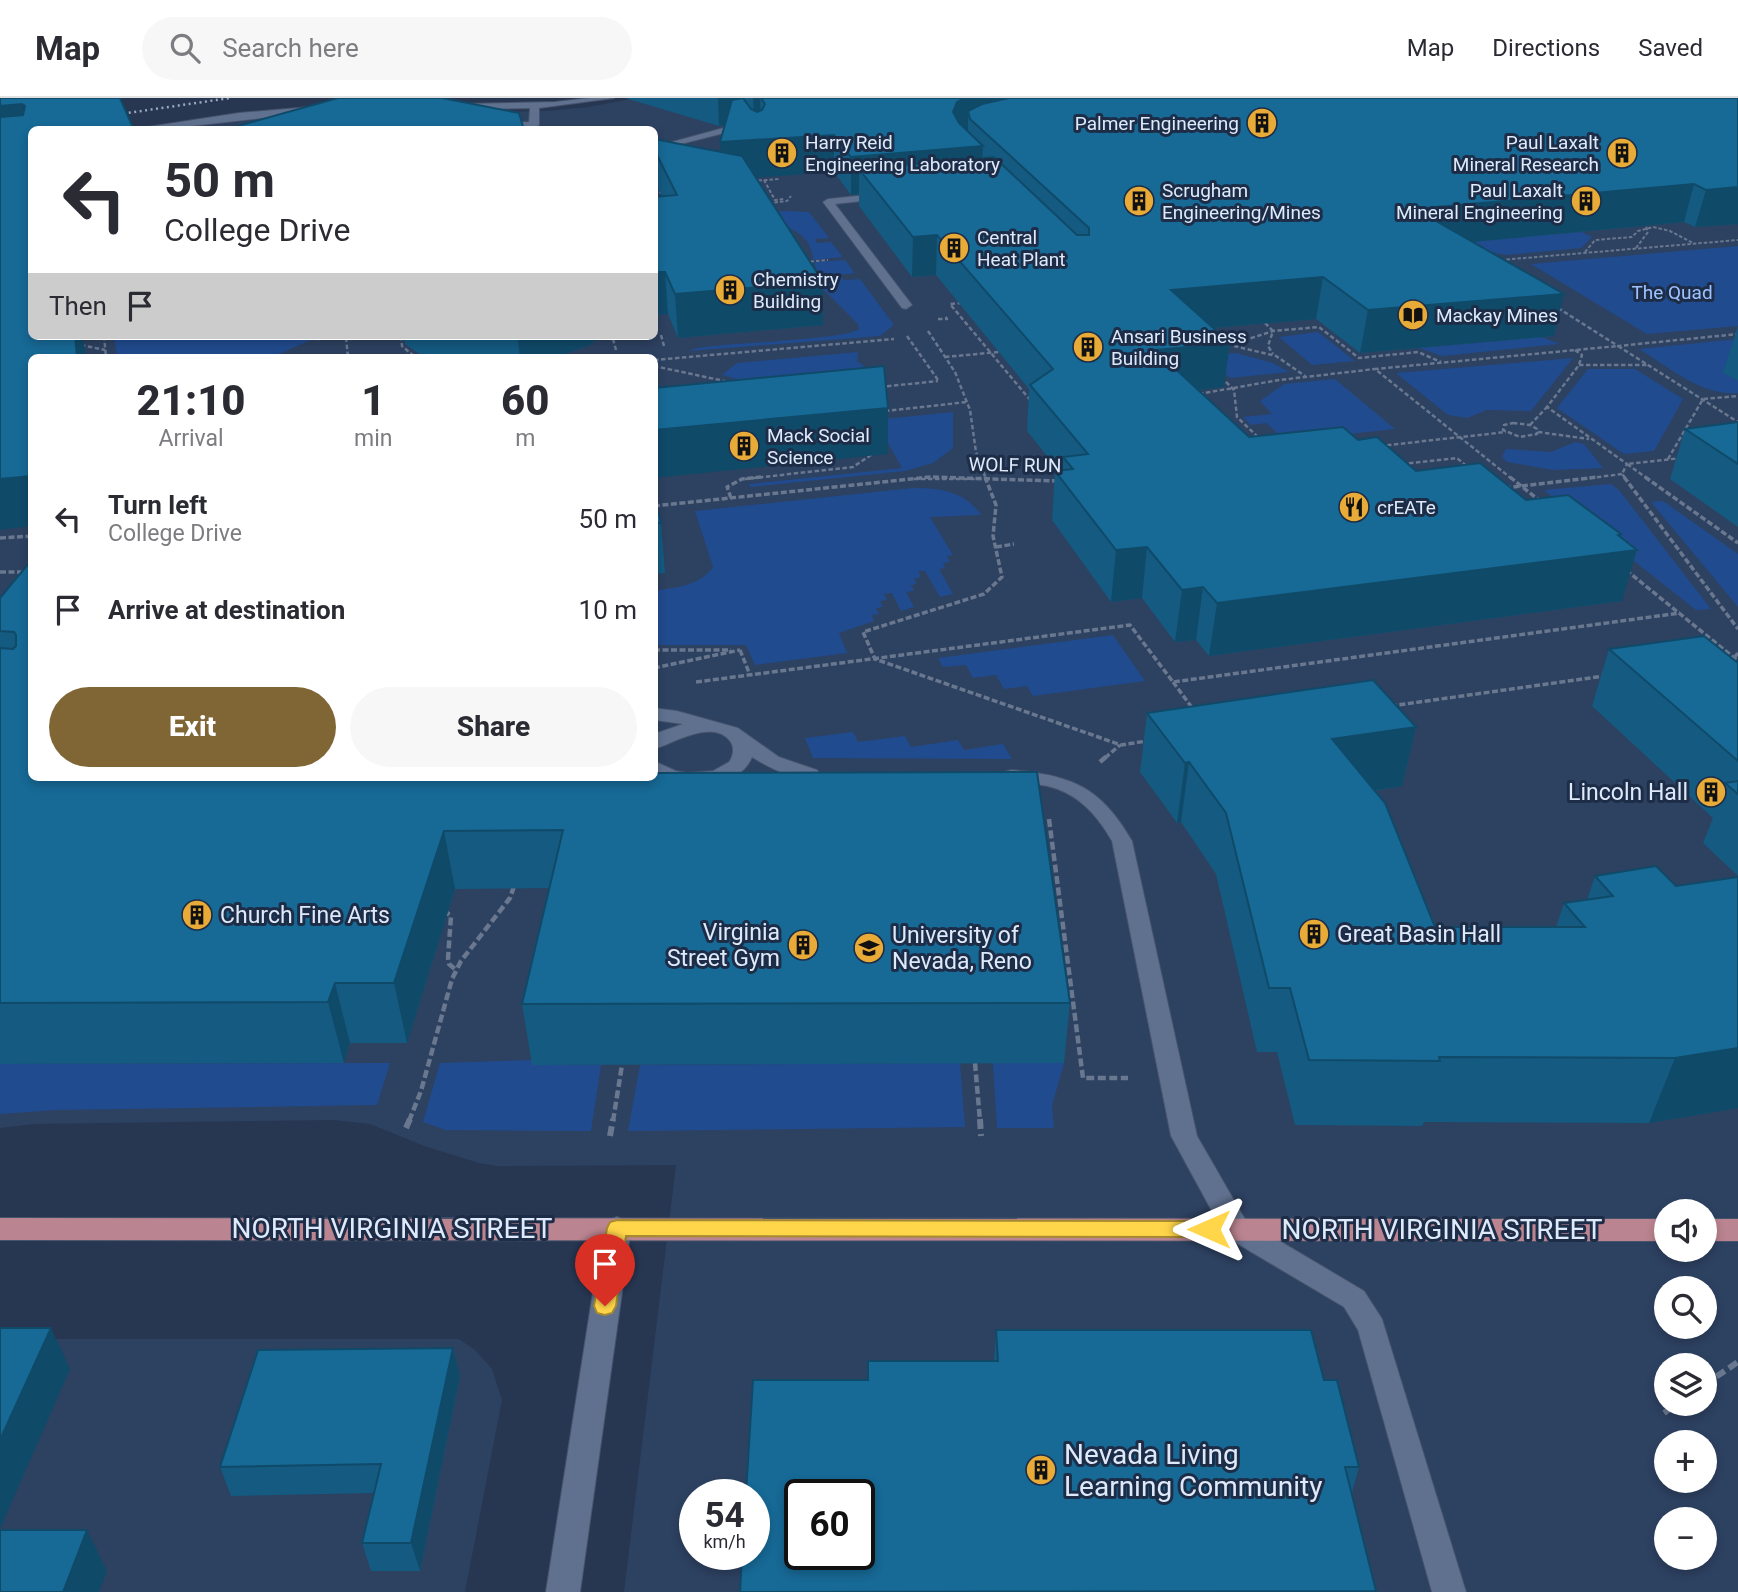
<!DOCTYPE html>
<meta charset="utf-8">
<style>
:root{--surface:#fff;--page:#f7f7f7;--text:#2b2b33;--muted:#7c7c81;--line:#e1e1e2;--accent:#806535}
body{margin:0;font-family:Roboto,sans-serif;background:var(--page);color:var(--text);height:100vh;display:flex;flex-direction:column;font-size:26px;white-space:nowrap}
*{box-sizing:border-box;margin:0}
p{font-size:23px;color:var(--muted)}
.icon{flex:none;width:38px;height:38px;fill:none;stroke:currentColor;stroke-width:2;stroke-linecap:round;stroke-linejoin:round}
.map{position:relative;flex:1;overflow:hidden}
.drawer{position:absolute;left:28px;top:256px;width:630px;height:427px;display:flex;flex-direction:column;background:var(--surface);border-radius:10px;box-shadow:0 4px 10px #0003}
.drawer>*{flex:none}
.top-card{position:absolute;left:28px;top:28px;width:630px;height:214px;border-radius:10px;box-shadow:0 4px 10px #0003;background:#fff;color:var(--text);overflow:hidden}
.controls{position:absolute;left:1654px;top:1101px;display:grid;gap:14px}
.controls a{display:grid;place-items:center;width:63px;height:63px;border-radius:50%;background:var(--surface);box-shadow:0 4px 10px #0003;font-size:35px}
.speed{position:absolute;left:679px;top:1381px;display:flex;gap:14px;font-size:35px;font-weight:700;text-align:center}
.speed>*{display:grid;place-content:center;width:91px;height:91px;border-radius:50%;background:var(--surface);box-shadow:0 4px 10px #0003;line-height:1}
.speed small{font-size:18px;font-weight:400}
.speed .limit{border:4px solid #111;border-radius:10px;background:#fff;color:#111}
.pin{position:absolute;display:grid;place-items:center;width:60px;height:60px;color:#fff;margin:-72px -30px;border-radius:50% 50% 50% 0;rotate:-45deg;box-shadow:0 0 7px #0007}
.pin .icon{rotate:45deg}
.me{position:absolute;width:77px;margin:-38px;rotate:270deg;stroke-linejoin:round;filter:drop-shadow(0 0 5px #0008)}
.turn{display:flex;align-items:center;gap:24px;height:147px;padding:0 21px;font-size:32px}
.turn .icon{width:91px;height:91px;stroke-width:2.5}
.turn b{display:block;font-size:49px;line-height:60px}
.then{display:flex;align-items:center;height:66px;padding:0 21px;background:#0003;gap:14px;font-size:26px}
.eta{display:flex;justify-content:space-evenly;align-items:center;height:119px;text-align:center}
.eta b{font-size:42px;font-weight:800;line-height:49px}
.action{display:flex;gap:14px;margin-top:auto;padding:14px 21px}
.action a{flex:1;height:80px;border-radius:42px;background:var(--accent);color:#fff;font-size:28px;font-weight:800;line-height:80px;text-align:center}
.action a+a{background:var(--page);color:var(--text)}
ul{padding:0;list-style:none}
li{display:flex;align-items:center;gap:21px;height:91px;padding:0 21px}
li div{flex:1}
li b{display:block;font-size:26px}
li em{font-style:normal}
header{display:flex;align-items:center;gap:42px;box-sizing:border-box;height:98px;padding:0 35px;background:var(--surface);border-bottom:2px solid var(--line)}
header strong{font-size:33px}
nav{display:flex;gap:38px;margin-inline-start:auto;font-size:24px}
.search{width:490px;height:63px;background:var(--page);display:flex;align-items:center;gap:18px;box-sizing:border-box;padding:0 24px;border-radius:38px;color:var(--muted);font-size:26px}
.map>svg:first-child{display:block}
.built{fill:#2d4161;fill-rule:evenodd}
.green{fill:#214b8f}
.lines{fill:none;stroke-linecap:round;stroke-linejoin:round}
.minor-casing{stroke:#45536a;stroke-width:2}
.major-casing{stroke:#45536a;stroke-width:2}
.path-far4{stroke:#69778f;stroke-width:2;stroke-dasharray:3.5 2;stroke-linecap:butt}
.path-far3{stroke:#69778f;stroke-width:2.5;stroke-dasharray:4.5 2.5;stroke-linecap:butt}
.path-far2{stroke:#69778f;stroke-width:3.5;stroke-dasharray:6 2.5;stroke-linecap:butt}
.path-far1{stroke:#69778f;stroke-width:4.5;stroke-dasharray:8 3.5;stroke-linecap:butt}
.path{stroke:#69778f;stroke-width:6;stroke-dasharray:10 5;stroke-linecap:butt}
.minor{fill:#5f718f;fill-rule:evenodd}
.major{fill:#ba8490;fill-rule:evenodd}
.rail{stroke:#9aa7bc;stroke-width:2.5;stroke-dasharray:2 3.5;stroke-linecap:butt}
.wall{fill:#145a81}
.shaded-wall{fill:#104a69}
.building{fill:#176996;stroke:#104a69;stroke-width:2;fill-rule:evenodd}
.route{fill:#ffd54a;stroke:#a68a30;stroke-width:2}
.labels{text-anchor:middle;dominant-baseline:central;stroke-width:6;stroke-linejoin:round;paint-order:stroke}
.far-poi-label{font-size:19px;fill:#dee9fa;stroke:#1d2d47;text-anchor:start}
.far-park-label{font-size:19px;fill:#9cc2ff;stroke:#1d2d47}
.far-street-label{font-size:19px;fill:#dee9fa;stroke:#1d2d47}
.poi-label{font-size:23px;fill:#dee9fa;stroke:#1d2d47;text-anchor:start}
.near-street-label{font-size:28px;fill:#dee9fa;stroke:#1d2d47}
.near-poi-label{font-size:28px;fill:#dee9fa;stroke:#1d2d47;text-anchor:start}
</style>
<header>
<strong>Map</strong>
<div class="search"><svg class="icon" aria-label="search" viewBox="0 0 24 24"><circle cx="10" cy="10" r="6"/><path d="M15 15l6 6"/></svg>Search here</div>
<nav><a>Map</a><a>Directions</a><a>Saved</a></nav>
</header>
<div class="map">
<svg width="1738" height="1494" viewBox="0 0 1738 1494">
<rect width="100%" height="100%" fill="#273752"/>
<g class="built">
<path d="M 637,0 L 1738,0 L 1738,1494 L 624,1494 L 676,1067 L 497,1068 L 479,1065 L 427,1049 L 370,1026 L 334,1022 L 34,1026 L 0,1030 L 0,56 L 32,238 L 654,238 L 654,32 L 176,31 L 287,18 L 547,13 L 588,9 ZM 32,259 L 654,259 L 654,679 L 32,679 ZM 1666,1113 L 1704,1113 L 1704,1152 L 1666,1152 ZM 1666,1190 L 1704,1190 L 1704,1228 L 1666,1228 ZM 1666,1267 L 1704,1267 L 1704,1306 L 1666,1306 ZM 1666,1344 L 1704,1344 L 1704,1382 L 1666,1382 ZM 695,1396 L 754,1396 L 754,1456 L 695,1456 ZM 800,1396 L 859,1396 L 859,1456 L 800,1456 ZM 1666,1421 L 1704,1421 L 1704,1460 L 1666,1460 Z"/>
<path d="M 0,1241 L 459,1241 L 475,1252 L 492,1271 L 502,1302 L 465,1494 L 0,1494 Z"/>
</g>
<g class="green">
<path d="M 786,113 L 809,114 L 829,140 L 815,141 L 817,145 L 831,144 L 843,159 L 813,162 C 811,111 719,122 682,120 Z"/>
<path d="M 1455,127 L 1514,134 L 1523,139 L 1582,134 L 1592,139 L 1581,150 L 1506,157 L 1479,152 Z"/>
<path d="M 1738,148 L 1738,228 L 1647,236 L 1531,166 Z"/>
<path d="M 845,162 L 855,175 L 840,177 L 844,182 L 860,181 L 894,227 L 880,238 L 689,253 C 693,250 705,249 713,248 C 738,245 847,241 859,231 L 858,226 L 823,191 L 814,164 Z"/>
<path d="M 1318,234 L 1355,263 L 1312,267 L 1279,239 Z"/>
<path d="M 114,238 L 302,238 L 313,241 L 272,259 L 117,259 Z"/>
<path d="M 1542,239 L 1559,246 L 1442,258 L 1419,250 Z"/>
<path d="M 1738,241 L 1724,275 L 1738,283 L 1738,295 C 1701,298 1669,269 1639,251 Z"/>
<path d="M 858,254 L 857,263 L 868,271 L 744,283 L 722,277 L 737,265 Z"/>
<path d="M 1236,255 L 1273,265 L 1289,274 L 1230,280 L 1207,258 Z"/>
<path d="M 1573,260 L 1531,313 L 1487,312 L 1467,320 L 1448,317 L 1396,275 Z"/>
<path d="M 1588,271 L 1635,271 L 1683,301 L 1654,353 L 1624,356 L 1557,310 Z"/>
<path d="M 1335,281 L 1395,331 L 1286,343 L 1266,325 L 1251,327 L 1243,319 L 1272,316 L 1260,303 L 1284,286 Z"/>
<path d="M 953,314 L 953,350 L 933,365 L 905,373 L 750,389 L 749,386 L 902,370 L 875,322 Z"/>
<path d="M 1575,344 L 1584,346 L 1603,370 L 1553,372 L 1507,364 L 1502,359 L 1506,351 L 1551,354 Z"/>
<path d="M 1611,386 L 1619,392 L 1711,511 L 1696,512 L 1544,392 Z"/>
<path d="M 913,390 C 940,390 965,393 981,417 L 930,419 L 953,457 L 947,458 L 950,464 L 943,465 L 945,470 L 939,471 L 953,496 L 940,499 L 925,473 L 918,473 L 921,479 L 914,481 L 917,486 L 911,487 L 914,493 L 906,494 L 914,509 L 901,513 L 892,495 L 884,496 L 887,502 L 880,503 L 883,509 L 876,510 L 879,516 L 872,517 L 874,523 L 839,535 L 847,555 L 755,567 L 746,547 L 655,547 L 655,493 C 676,489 700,488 713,469 L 695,413 Z"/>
<path d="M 1663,403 L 1738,456 L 1738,509 L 1651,404 Z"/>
<path d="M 1113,537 L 1145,583 L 1033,598 L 1027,588 L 1004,591 L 996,577 L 973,580 L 966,567 L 943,569 L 938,560 Z"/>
<path d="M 853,634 L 858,644 L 905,638 L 911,649 L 958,642 L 964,652 L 1003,646 L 1012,661 L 813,660 L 805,640 Z"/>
<path d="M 533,962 L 533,967 L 601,967 L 591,1033 L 446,1032 L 423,1024 L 440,965 Z"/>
<path d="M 390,965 L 377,1007 L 55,1012 L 0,1016 L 0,966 Z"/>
<path d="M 960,965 L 965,1029 L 628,1033 L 640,967 Z"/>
<path d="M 993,965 L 1064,965 L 1052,1008 L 1054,1030 L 997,1030 Z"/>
</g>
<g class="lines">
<g class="minor-casing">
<g id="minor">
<path d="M 589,0 L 614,0 L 539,10 L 539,27 L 534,30 L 494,31 L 489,28 L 494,25 L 529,24 L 530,10 L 459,12 L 454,9 L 459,6 L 555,4 Z"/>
<path d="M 322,8 L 325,9 L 325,13 L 157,32 L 128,32 L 239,15 Z"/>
<path d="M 749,23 L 754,26 L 752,28 L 677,47 L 672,44 Z"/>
<path d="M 885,95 L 889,96 L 889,100 L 835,106 L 912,207 L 906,211 L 902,210 L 823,104 L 828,101 Z"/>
<path d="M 654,610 L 677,613 L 738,630 L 779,659 L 817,672 L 820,676 L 817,680 C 798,685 768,669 752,659 C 739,692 682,693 654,678 L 654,663 L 676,673 L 687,675 L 713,673 L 729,664 C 733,658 735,650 730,643 C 713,620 672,646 654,651 L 654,636 L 683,626 L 654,622 Z"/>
<path d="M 1011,672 C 1072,677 1101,689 1132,743 L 1197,1038 L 1246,1123 L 1364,1193 L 1382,1221 L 1466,1494 L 1432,1494 L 1358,1232 L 1344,1209 L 1226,1139 L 1171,1038 L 1112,743 C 1097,717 1078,695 1047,688 C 1033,685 1018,686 1004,682 L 1001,678 L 1004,674 Z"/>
<path d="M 617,1119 L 627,1123 L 631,1130 L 580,1494 L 546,1494 L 603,1130 L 607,1123 Z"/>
</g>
</g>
<g class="major-casing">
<g id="major">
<path d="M 0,1120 L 1666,1121 L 1666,1143 L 0,1142 Z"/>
<rect x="1704" y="1121" width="34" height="22"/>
</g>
</g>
<g class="path-far4">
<path d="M 764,82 L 775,102 L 784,101"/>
<path d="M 753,83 L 780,81"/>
<path d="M 654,93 L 666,96"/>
<path d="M 769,105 L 787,103 L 791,98"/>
<path d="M 1636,150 L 1648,134 L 1646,128"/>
<path d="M 1585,154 L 1595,142 L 1632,139 L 1638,133 L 1653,129 L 1670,133 L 1693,145"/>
<path d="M 1501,162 L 1738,142"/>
<path d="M 805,164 L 828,162"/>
</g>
<g class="path-far3">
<path d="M 962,205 L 950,206 L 1031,303"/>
<path d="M 1558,210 L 1618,248 L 1738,236"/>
<path d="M 938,221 L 947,221 L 945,218"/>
<path d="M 1265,225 L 1273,233 L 1268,248 L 1273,256"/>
<path d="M 928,233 L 955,274 L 970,312 L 976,354 L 986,381"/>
<path d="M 661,237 L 664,248"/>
<path d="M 104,238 L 106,259"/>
<path d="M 310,238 L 318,241 L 326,238"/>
<path d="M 333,238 L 346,240"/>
<path d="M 401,238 L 402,248 L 415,259"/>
<path d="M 907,238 L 938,282"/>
<path d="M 613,241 L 616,252"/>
<path d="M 81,247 L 105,252"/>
<path d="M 1234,248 L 1276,258 L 1305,278"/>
<path d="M 1224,249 L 1273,233 L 1319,229 L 1359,260 L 1418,254 L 1441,264"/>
<path d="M 1575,252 L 1582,257 L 1579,267 L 1547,309 L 1627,366 L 1622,376 L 1626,381"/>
<path d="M 348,258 L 412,259"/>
<path d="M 348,258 L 346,240 L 350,238"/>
<path d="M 945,259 L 999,254"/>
<path d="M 654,262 L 894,241"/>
<path d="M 1579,267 L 1648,267"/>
<path d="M 654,268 L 729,284"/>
<path d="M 1221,279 L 1234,292 L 1237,319 L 1261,342"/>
<path d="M 880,289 L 938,283"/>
<path d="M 1199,296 L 1279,282 L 1375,271"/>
<path d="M 885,313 L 967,304"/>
<path d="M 1513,325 L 1530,327 L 1537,331 L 1537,336 L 1520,339 L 1503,332 L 1504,327 Z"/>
<path d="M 1530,327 L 1547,309"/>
<path d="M 1538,334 L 1589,341"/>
<path d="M 1380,348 L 1506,334"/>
<path d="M 1668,361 L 1703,301 L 1738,298"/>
<path d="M 1402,366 L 1457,360 L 1470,371"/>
<path d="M 745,381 L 853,369 L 871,357 L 869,353"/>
<path d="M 914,381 L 984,381"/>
<path d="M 1512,381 L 1375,271 L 1618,248 L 1738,324"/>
<path d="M 1583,381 L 1622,376"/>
<path d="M 1648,381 L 1627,366 L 1681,360"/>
</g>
<g class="path-far2">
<path d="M 985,379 L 996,407 L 993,438 L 1002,479 L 984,496 L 863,534 L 875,561 L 1121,647 L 1147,643"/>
<path d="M 1510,379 L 1540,403"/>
<path d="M 1624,379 L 1738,531"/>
<path d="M 1645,379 L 1738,445"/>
<path d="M 1505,390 L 1598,379"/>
<path d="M 731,400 L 727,389 L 742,381 L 761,379"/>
<path d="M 654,408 L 930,379 L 1058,383"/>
<path d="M 0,440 L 32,438"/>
<path d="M 996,449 L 1014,446"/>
<path d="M 1626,472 L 1738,563"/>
<path d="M 0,474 L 32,474"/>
<path d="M 654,552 L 731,552"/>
<path d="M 740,552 L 750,577"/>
<path d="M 1727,561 L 1734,560 L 1738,555"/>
<path d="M 654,570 L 740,552"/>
<path d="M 696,584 L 1130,527 L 1173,584 L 1680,515"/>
<path d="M 1173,584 L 1193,611"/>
<path d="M 1391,608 L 1604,578"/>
<path d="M 1105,660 L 1120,647"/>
</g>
<g class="path-far1">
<path d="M 1100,664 L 1107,658"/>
<path d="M 1049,721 L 1083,980 L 1128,980"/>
<path d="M 443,812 L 451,818 L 448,860 L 449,866 L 456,872"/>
<path d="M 975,965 L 980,1023"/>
<path d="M 409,1023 L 421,993 L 452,881 L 461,863 L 510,800 L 515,785"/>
<path d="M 613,1023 L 622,967"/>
</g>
<g class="path">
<path d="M 980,1021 L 981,1038"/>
<path d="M 406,1030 L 410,1021"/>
<path d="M 610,1038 L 613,1021"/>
<path d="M 1704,1287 L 1738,1264"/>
<path d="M 1664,1315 L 1677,1306"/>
</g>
<use href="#minor" class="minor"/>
<use href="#major" class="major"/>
<path class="rail" d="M 107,18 L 230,0"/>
</g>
<g class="wall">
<path d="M 625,0 L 1738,0 L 1738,126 L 1695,129 L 1684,124 L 1473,144 L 1554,238 L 1360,255 L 1316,221 L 1213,230 L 1230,245 L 1224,289 L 1198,292 L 1249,339 L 1358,342 L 1416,373 L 1526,402 L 1621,439 L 1622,503 L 1209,558 L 1196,542 L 1175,544 L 1142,500 L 1111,504 L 1052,422 L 1055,373 L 1059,373 L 1027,333 L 1029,291 L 936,177 L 912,179 L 859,108 L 859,96 L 851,97 L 834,74 L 756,79 L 823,227 L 678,240 L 668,216 L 654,217 L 662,98 L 654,82 L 654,41 L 721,54 L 725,27 L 719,28 Z"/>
<path d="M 1738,228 L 1738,283 L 1723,275 Z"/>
<path d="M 404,238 L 601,238 L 590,247 L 557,259 L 428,259 L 421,257 L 405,246 Z"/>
<path d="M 1738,324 L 1738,429 L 1670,381 L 1685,331 Z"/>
<path d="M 654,396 L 661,425 L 665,475 L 654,476 Z"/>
<path d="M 32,465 L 32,679 L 654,679 L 1070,905 L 1064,965 L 532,967 L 522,906 L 549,790 L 455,791 L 407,945 L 350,945 L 344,965 L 0,966 L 0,500 Z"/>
<path d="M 1609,551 L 1738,565 L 1738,778 L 1703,745 L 1713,720 L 1592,608 Z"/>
<path d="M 1147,615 L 1416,629 L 1402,688 L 1375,693 L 1435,829 L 1556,829 L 1564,805 L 1587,802 L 1595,778 L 1656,768 L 1738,1010 L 1649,1025 L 1424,1024 L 1422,1028 L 1295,1027 L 1277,954 L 1257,954 L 1216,776 L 1181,724 L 1177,725 L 1140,674 Z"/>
<path d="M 996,1232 L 1324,1282 L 1359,1369 L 1352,1395 L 1376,1494 L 740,1494 L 868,1282 L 994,1263 Z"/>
<path d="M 453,1250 L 460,1278 L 420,1473 L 371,1473 L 362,1445 L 374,1395 L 231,1398 L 220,1369 Z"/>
</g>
<g class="shaded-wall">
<path d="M 718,0 L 741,0 L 737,25 L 719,28 Z"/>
<path d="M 753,0 L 760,0 L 761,21 L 754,22 Z"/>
<path d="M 965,0 L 1042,0 L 968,13 L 968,33 L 765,6 Z"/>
<path d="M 22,6 L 32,39 L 0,43 L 0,8 Z"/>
<path d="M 834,37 L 834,74 L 722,82 L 720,44 Z"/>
<path d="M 983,48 L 981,86 L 859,71 L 859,96 L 851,97 L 851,59 Z"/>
<path d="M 1694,86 L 1684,124 L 1408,150 L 1415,111 Z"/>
<path d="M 1738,89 L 1738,126 L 1695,129 L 1706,92 Z"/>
<path d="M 937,137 L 936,177 L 912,179 L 913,139 Z"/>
<path d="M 654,174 L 665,174 L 668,216 L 654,217 Z"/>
<path d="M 1323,179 L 1316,221 L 1167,234 L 1171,192 Z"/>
<path d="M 823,184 L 823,227 L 678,240 L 675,196 Z"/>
<path d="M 1564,196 L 1554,238 L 1360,255 L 1368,212 Z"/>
<path d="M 75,238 L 82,238 L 85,250 L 86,259 L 77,259 Z"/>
<path d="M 517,238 L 601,238 L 590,247 L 557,259 L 520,259 Z"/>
<path d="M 1230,245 L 1224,289 L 1150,297 L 1155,252 Z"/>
<path d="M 888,310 L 888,356 L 654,380 L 654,332 Z"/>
<path d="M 32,378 L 32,428 L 0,432 L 0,381 Z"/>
<path d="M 1621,436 L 1616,455 L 1637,452 L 1622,503 L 1209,558 L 1217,505 Z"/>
<path d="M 1147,449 L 1142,500 L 1111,504 L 1116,452 Z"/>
<path d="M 1203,489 L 1196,542 L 1175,544 L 1182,492 Z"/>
<path d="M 1416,629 L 1402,688 L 1321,701 L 1332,641 Z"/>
<path d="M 1189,664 L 1181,724 L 1177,725 L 1185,665 Z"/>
<path d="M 444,733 L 455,791 L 407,945 L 394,885 Z"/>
<path d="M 335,885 L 350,945 L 344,965 L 328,904 Z"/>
<path d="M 1738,950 L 1738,1010 L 1649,1025 L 1675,960 Z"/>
<path d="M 51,1230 L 70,1271 L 0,1431 L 0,1342 Z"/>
<path d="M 453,1250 L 460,1278 L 420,1473 L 411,1445 Z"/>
<path d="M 87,1432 L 107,1473 L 99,1494 L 63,1494 Z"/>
</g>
<g class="building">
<path d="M 0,0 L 120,0 L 134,32 L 32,32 L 32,238 L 75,238 L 77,259 L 32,259 L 32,378 L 0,381 L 0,19 L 23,17 L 25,8 L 22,6 L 0,8 Z"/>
<path d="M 338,0 L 442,0 L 519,15 L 524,32 L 244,32 L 234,29 Z"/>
<path d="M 743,0 L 751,11 L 757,14 L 762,12 L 765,6 L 761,0 L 965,0 L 957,4 L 953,14 L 959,25 L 983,48 L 851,59 L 834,37 L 720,44 L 732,2 Z"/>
<path d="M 1009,0 L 1738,0 L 1738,89 L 1706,92 L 1694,86 L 1415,111 L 1564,196 L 1368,212 L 1323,179 L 1171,192 L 1230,245 L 1155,252 L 1249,339 L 1343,329 L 1358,342 L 1377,339 L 1416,373 L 1480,365 L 1526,402 L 1568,397 L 1621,436 L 1618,437 L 1637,452 L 1217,505 L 1203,489 L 1182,492 L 1147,449 L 1116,452 L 1055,373 L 1073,371 L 1063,359 L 1088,356 L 1030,287 L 1053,271 L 937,137 L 913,139 L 859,71 L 994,59 L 1077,137 L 1089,137 L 1089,130 L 970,21 L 968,13 L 982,6 Z"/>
<path d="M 654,41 L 742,58 L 823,184 L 675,196 L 665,174 L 654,174 L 654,99 L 677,97 L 654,51 Z"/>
<path d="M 884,268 L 888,310 L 654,332 L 654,290 Z"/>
<path d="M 1738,324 L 1738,366 L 1685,331 Z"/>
<path d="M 654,396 L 661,425 L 654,425 Z"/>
<path d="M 29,465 L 32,465 L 32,679 L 654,679 L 654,675 L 1037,674 L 1070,905 L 522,906 L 563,732 L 444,733 L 394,885 L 335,885 L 328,904 L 0,905 L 0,550 L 13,551 L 16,548 L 16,537 L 14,534 L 0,533 L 0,500 Z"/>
<path d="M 1704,538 L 1738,565 L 1738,663 L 1609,551 Z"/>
<path d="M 1373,582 L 1416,629 L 1332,641 L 1385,705 L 1435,829 L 1585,829 L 1564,805 L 1613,798 L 1595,778 L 1656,768 L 1676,788 L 1738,779 L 1738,950 L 1675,960 L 1439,959 L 1440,963 L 1309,962 L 1290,890 L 1269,890 L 1226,715 L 1189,664 L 1185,665 L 1147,615 Z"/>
<path d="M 1738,683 L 1738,696 L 1725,685 Z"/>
<path d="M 0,1230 L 51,1230 L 0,1342 Z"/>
<path d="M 996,1232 L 1311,1232 L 1324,1282 L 1337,1282 L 1359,1369 L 1345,1369 L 1376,1493 L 740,1494 L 742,1456 L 754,1456 L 754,1396 L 746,1396 L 753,1282 L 868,1282 L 868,1263 L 998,1263 ZM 800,1396 L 859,1396 L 859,1456 L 800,1456 Z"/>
<path d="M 453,1250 L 411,1445 L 362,1445 L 381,1366 L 220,1369 L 258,1252 Z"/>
<path d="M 0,1432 L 87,1432 L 63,1494 L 0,1494 Z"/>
</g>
<path class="route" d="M 617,1122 L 1209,1123 L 1217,1125 L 1220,1131 L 1217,1136 L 1209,1139 L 626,1138 L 616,1208 L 612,1215 L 605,1217 L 597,1215 L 594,1208 L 607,1130 L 610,1124 Z"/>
<defs>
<g id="building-disc" transform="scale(1.575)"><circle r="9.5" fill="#e8ab37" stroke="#1d2d47"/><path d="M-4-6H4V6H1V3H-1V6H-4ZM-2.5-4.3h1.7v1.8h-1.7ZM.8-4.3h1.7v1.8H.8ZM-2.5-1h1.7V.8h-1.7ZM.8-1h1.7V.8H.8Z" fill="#111"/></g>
<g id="library-disc" transform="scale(1.575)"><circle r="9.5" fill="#e8ab37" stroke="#1d2d47"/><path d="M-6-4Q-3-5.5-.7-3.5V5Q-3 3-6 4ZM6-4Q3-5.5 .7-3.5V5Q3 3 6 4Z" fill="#111"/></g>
<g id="restaurant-disc" transform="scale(1.575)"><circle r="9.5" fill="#e8ab37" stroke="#1d2d47"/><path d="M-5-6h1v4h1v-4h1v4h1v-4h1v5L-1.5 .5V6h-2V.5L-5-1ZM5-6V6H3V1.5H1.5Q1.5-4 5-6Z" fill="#111"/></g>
<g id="university-disc" transform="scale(1.575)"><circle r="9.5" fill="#e8ab37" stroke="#1d2d47"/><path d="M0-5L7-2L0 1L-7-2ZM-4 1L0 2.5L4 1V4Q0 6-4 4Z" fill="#111"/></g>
</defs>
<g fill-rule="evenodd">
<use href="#building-disc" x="1262" y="25"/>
<use href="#building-disc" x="782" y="55"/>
<use href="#building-disc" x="1622" y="55"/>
<use href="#building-disc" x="1139" y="103"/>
<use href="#building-disc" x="1586" y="103"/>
<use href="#building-disc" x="954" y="150"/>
<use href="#building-disc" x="730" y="192"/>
<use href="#library-disc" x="1413" y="217"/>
<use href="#building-disc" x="1088" y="249"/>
<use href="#building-disc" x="744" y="348"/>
<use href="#restaurant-disc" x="1354" y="409"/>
<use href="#building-disc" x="1711" y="694"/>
<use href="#building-disc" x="197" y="817"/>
<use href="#building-disc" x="1314" y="836"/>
<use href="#building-disc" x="803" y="847"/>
<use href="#university-disc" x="869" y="850"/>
<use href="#building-disc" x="1041" y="1372"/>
</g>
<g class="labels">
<g class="far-poi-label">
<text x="1239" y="25" text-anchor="end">Palmer Engineering</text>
<text x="805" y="44">Harry Reid<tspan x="805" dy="22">Engineering Laboratory</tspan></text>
<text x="1599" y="44" text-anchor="end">Paul Laxalt<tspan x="1599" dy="22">Mineral Research</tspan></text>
<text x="1162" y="92">Scrugham<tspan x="1162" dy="22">Engineering/Mines</tspan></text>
<text x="1563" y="92" text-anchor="end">Paul Laxalt<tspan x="1563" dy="22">Mineral Engineering</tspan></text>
<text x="977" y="139">Central<tspan x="977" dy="22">Heat Plant</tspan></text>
<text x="753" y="181">Chemistry<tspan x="753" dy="22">Building</tspan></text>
<text x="1436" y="217">Mackay Mines</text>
<text x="1111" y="238">Ansari Business<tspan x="1111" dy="22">Building</tspan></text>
<text x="767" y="337">Mack Social<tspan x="767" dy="22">Science</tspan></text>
<text x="1377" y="409">crEATe</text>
</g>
<g class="far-park-label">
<text x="1672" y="194">The Quad</text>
</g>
<g class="far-street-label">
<text transform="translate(1015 367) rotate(1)">WOLF RUN</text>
</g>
<g class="poi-label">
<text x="1688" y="694" text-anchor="end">Lincoln Hall</text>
<text x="220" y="817">Church Fine Arts</text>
<text x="780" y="834" text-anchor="end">Virginia<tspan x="780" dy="26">Street Gym</tspan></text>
<text x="1337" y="836">Great Basin Hall</text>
<text x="892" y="837">University of<tspan x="892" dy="26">Nevada, Reno</tspan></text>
</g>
<g class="near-street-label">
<text x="392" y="1130">NORTH VIRGINIA STREET</text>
<text x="1442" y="1131">NORTH VIRGINIA STREET</text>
</g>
<g class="near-poi-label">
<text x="1064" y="1356">Nevada Living<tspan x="1064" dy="32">Learning Community</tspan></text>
</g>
</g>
</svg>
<div class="controls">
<a><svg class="icon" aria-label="sound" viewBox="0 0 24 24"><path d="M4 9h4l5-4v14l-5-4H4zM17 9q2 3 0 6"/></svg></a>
<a><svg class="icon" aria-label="search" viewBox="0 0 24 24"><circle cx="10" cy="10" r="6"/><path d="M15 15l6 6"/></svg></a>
<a><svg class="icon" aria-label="layers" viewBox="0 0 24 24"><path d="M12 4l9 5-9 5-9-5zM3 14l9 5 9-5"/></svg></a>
<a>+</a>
<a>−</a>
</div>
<div class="speed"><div>54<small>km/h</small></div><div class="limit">60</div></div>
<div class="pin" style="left:605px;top:1208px;background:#d93025"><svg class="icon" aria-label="arrive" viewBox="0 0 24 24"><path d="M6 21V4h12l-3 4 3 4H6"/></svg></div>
<svg class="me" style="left:1209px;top:1131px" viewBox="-20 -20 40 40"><path d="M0-17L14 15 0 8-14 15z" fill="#ffd54a" stroke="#fff" stroke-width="4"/></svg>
<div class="top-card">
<div class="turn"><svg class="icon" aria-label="left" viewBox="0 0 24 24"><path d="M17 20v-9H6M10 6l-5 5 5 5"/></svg><div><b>50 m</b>College Drive</div></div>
<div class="then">Then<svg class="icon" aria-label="arrive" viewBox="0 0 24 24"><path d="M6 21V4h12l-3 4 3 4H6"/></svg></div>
</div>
<section class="drawer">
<div class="eta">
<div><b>21:10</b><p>Arrival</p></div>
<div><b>1</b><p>min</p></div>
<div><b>60</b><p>m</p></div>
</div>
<ul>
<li><svg class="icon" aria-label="left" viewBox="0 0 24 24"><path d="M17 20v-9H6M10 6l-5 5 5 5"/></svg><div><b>Turn left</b><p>College Drive</p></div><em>50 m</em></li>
<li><svg class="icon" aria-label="arrive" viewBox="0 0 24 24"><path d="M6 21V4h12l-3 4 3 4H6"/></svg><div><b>Arrive at destination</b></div><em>10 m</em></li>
</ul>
<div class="action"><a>Exit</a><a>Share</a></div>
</section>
</div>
